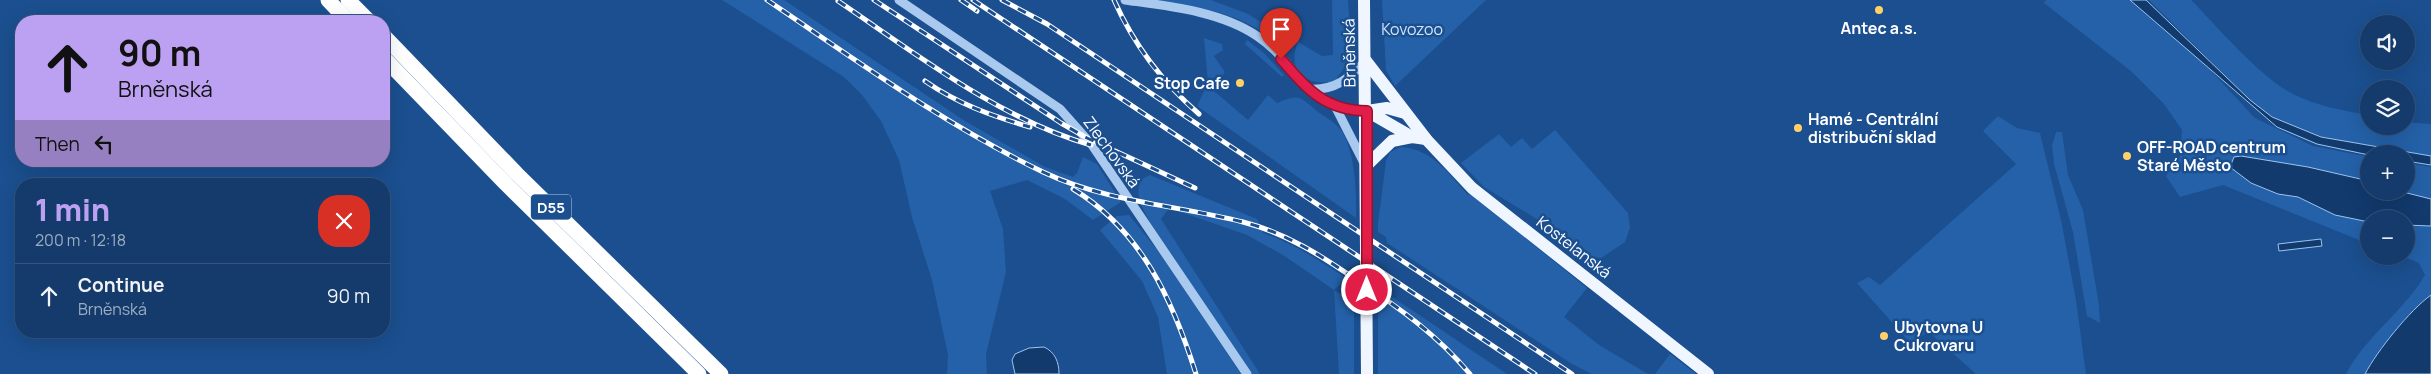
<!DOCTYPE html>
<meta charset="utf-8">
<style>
:root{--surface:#143b6b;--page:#214673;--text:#f1f3f6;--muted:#9dadc1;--line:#33557e;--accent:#bca0f2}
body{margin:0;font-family:Manrope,sans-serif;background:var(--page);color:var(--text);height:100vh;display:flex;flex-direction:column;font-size:19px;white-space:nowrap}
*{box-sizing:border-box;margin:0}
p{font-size:16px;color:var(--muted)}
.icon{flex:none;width:28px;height:28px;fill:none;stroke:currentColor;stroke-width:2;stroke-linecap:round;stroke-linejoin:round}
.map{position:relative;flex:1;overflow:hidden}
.side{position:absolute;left:15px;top:178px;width:375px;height:160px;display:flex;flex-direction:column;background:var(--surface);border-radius:20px;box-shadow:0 5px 20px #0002,0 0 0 1px var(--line)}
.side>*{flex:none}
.top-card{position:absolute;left:15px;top:15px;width:375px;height:152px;border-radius:20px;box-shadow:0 5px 20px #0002,0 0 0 1px var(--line);background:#bca0f2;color:#111;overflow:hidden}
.buttons{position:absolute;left:2360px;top:15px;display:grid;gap:10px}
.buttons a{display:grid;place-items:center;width:55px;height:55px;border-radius:50%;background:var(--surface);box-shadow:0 5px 20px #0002,0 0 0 1px var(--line);font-size:25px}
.pin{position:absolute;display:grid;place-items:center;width:42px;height:42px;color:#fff;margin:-51px -21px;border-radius:50% 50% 50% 0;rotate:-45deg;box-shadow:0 0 5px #0007}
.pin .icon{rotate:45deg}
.me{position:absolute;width:55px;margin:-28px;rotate:0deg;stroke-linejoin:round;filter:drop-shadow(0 0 4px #0008)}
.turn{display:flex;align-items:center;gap:18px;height:105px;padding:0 20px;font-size:22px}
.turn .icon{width:65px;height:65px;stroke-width:2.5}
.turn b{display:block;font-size:35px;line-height:42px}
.then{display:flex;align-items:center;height:48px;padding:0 20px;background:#0003;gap:10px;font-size:19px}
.round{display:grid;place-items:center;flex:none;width:52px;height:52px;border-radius:20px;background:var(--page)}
.head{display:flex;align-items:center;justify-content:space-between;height:85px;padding:0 20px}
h1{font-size:30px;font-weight:800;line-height:38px;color:var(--accent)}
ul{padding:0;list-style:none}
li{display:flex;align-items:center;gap:15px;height:65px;padding:0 20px;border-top:1px solid var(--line)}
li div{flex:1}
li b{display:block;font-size:19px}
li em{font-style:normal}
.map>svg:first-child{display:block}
.green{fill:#2461a8}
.water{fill:#123a6d;stroke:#9cc4f0}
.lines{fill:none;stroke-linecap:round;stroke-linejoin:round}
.minor{stroke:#a9c9ee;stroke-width:9}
.major{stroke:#f0f6ff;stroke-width:12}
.highway{stroke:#fff;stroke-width:15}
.rail-casing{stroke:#fff;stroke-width:5}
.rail{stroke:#1b4f8f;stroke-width:3;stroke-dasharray:9;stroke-linecap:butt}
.route-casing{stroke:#92132f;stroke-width:12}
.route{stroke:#e11d48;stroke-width:9}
.poi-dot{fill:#ffd166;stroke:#1b4f8f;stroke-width:2}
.labels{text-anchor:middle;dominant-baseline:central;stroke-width:5;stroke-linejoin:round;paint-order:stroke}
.shield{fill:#1b4f8f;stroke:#bbcadd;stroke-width:1}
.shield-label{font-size:15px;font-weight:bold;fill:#fff}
.poi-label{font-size:16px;font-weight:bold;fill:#fff;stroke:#1b4f8f;text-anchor:start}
.park-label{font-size:16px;fill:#cfe3fa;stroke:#1b4f8f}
.street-label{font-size:16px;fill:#fff;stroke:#1b4f8f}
</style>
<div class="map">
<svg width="2431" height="374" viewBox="0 0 2431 374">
<rect width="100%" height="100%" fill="#1b4f8f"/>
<g class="green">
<path d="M 722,0 L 784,0 L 965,121 L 1045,167 L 1073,177 L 1077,173 L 1083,157 L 1097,164 L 1121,202 L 1093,220 L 1065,199 L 1027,180 L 990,191 L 1003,229 L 1006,272 L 986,354 L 987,374 L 947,374 L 948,355 L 932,280 L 912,217 L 899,160 L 881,121 L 862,95 L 844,77 Z"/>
<path d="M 1157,0 L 1211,0 L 1248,14 L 1289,40 C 1277,50 1266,34 1256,28 C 1227,11 1190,6 1157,0 Z"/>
<path d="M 1332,0 L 1348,0 C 1349,25 1357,59 1337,77 L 1339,80 C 1310,89 1285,73 1298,42 L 1322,56 L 1333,55 Z"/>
<path d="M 1382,0 L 1486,0 L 1395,86 L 1386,70 Z"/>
<path d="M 2046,0 L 2145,0 L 2255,118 L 2313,146 L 2369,157 L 2369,191 L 2406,191 L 2406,163 L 2431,167 L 2431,295 C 2410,310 2377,351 2365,374 L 2346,374 C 2366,336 2404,311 2425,275 L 2419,263 L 2402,256 L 2406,256 L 2406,219 L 2369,219 L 2369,244 L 2223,185 L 2180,197 L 2166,176 L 2180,156 L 2182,130 L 2164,104 L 2132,72 L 2044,3 Z"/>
<path d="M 2149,0 L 2191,0 C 2219,28 2260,78 2295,95 C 2317,106 2345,111 2369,115 L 2369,126 L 2406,126 L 2406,122 L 2431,124 L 2431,156 L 2321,137 L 2272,117 L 2250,100 Z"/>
<path d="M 1204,38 L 1222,44 L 1223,50 L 1214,56 L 1225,72 L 1214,87 L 1214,91 L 1248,120 L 1268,95 L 1277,103 C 1299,94 1299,96 1317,111 C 1325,117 1335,122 1341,130 C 1355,150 1357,195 1356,218 L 1197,106 L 1208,83 Z"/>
<path d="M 1247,40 L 1264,53 L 1284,75 L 1282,77 L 1245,44 Z"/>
<path d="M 1998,116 L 2017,128 L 2040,133 L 2061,220 L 2076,300 L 2086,374 L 1976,374 L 1928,331 L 1912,345 L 1857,283 L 1869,277 L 1880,285 L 2016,164 L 1983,131 Z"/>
<path d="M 1555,130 L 1628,213 L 1630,228 L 1625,242 L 1601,258 L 1592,257 L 1558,232 L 1484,187 L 1461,163 L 1499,134 L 1511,147 L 1522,138 L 1532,149 Z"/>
<path d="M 2056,132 L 2062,132 L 2068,175 L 2083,210 L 2099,305 L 2100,323 L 2087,316 L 2073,232 L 2054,164 L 2052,145 Z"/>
<path d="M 1401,147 C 1432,149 1449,174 1468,195 L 1471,194 L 1587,288 L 1564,317 L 1599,345 L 1648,374 L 1592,374 L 1572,364 L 1387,243 L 1386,237 L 1378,232 L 1378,223 L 1386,161 L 1390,152 Z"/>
<path d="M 1150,175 L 1257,219 L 1263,233 C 1294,244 1319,260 1346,278 L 1334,290 L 1354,302 L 1354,374 L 1339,374 L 1334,290 L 1283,255 L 1247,235 L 1169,208 L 1161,219 L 1260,374 L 1252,374 L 1151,224 C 1143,208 1133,195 1142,179 Z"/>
<path d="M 1129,215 L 1160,253 L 1241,374 L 1167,374 L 1158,317 L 1142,281 L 1100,230 L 1117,216 Z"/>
<path d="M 1388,294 L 1507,374 L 1378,374 L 1378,298 L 1388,304 Z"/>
<path d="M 1670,354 L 1696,374 L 1655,374 Z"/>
</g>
<g class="water">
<path d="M 2130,0 L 2146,0 L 2250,100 L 2272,117 L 2321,137 L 2431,156 L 2431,165 L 2406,161 L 2406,154 L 2369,155 L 2317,144 L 2277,127 Z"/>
<path d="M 2241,156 L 2308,167 L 2369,181 L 2369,191 L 2399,191 L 2431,199 L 2431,226 L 2406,225 L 2406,219 L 2369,219 L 2369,222 L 2335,215 L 2298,197 L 2278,194 L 2251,183 L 2230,167 L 2234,157 Z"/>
<path d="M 2321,239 L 2322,246 L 2279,251 L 2278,244 Z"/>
<path d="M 2431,295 L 2431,374 L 2365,374 C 2377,351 2410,310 2431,295 Z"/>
<path d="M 1044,347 C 1055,352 1059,362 1059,374 L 1015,374 L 1012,360 L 1015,354 L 1029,348 Z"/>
</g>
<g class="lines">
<g class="minor">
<path d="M 899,0 L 1060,109 L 1092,145 L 1247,374"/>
<path d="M 1125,0 C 1168,6 1220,11 1257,36 C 1301,65 1302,110 1367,111"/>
<path d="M 1308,89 C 1335,91 1348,79 1366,61"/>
<path d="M 1336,108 L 1363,161"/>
</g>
<g class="major">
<path d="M 1364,0 L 1367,374"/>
<path d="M 1366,61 L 1426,139 L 1472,188 L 1708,374"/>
<path d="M 1367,111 L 1412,137 L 1426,139"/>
<path d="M 1367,111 L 1387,108 L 1405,113"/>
<path d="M 1366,166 L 1392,141 L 1412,137"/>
</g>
<g class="highway">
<path d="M 328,0 L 348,21"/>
<path d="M 348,0 L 369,21"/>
<path d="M 384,36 L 517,174 L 721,374"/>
<path d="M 384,58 L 506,184 L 699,374"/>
</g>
<g class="rail-casing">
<g id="rail">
<path d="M 767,0 C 856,60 945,125 1043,172 C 1106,202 1176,205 1243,222 C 1286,233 1322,256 1358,281 C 1400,308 1438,336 1470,374"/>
<path d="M 874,0 L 1061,123 L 1087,138 L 1195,188"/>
<path d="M 961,0 L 977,11"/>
<path d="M 973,0 L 1535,374"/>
<path d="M 1002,0 L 1047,24 L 1572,374"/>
<path d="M 1114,0 C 1134,45 1162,82 1199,114"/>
<path d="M 838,1 C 915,53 999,119 1091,145"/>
<path d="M 925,81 C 958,104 992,116 1030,127"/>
<path d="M 1073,189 C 1142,231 1173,301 1196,374"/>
</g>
</g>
<use href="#rail" class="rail"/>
</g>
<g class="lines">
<g class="route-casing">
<path id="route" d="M 1281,59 C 1307,89 1324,110 1367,111 L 1367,290"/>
</g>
<use href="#route" class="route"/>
</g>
<g class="poi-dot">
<circle cx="1879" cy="10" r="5"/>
<circle cx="1240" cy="83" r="5"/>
<circle cx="1798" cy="128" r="5"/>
<circle cx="2127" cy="156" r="5"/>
<circle cx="1884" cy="336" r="5"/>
</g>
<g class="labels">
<rect class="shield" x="531" y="194.5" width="40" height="25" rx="4"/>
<g class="shield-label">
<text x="551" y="207">D55</text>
</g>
<g class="poi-label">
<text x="1879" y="28" text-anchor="middle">Antec a.s.</text>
<text x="1230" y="83" text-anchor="end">Stop Cafe</text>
<text x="1808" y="119">Hamé - Centrální<tspan x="1808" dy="18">distribuční sklad</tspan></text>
<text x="2137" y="147">OFF-ROAD centrum<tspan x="2137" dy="18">Staré Město</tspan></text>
<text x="1894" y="327">Ubytovna U<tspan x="1894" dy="18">Cukrovaru</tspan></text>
</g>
<g class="park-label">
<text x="1412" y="29">Kovozoo</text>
</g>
<g class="street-label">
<text transform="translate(1349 53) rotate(-91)">Brněnská</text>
<text transform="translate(1112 152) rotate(54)">Zlechovská</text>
<text transform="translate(1574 247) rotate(38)">Kostelanská</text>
</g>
</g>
</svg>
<div class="buttons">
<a><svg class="icon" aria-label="sound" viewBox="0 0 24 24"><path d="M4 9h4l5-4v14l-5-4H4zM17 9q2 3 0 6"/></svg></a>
<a><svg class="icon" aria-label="layers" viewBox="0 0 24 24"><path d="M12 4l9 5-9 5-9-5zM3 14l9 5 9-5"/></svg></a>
<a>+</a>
<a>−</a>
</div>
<div class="pin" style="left:1281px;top:59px;background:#d93025"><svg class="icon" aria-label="arrive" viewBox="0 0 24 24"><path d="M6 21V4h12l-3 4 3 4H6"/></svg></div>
<svg class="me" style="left:1367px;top:290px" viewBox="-20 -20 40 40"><circle r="17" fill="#e11d48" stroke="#fff" stroke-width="3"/><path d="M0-11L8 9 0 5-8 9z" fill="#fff"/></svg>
<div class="top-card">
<div class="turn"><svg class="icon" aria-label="ahead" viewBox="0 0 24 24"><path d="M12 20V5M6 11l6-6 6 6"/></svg><div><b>90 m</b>Brněnská</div></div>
<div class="then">Then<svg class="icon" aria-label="left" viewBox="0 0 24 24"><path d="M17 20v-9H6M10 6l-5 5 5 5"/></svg></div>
</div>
<section class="side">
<div class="head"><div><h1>1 min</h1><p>200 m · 12:18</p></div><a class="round" style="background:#d93025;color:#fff"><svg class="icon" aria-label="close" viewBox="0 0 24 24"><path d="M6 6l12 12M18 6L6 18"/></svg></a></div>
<ul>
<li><svg class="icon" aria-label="ahead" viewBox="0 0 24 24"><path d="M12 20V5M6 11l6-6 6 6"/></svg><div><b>Continue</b><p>Brněnská</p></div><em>90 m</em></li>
</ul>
</section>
</div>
